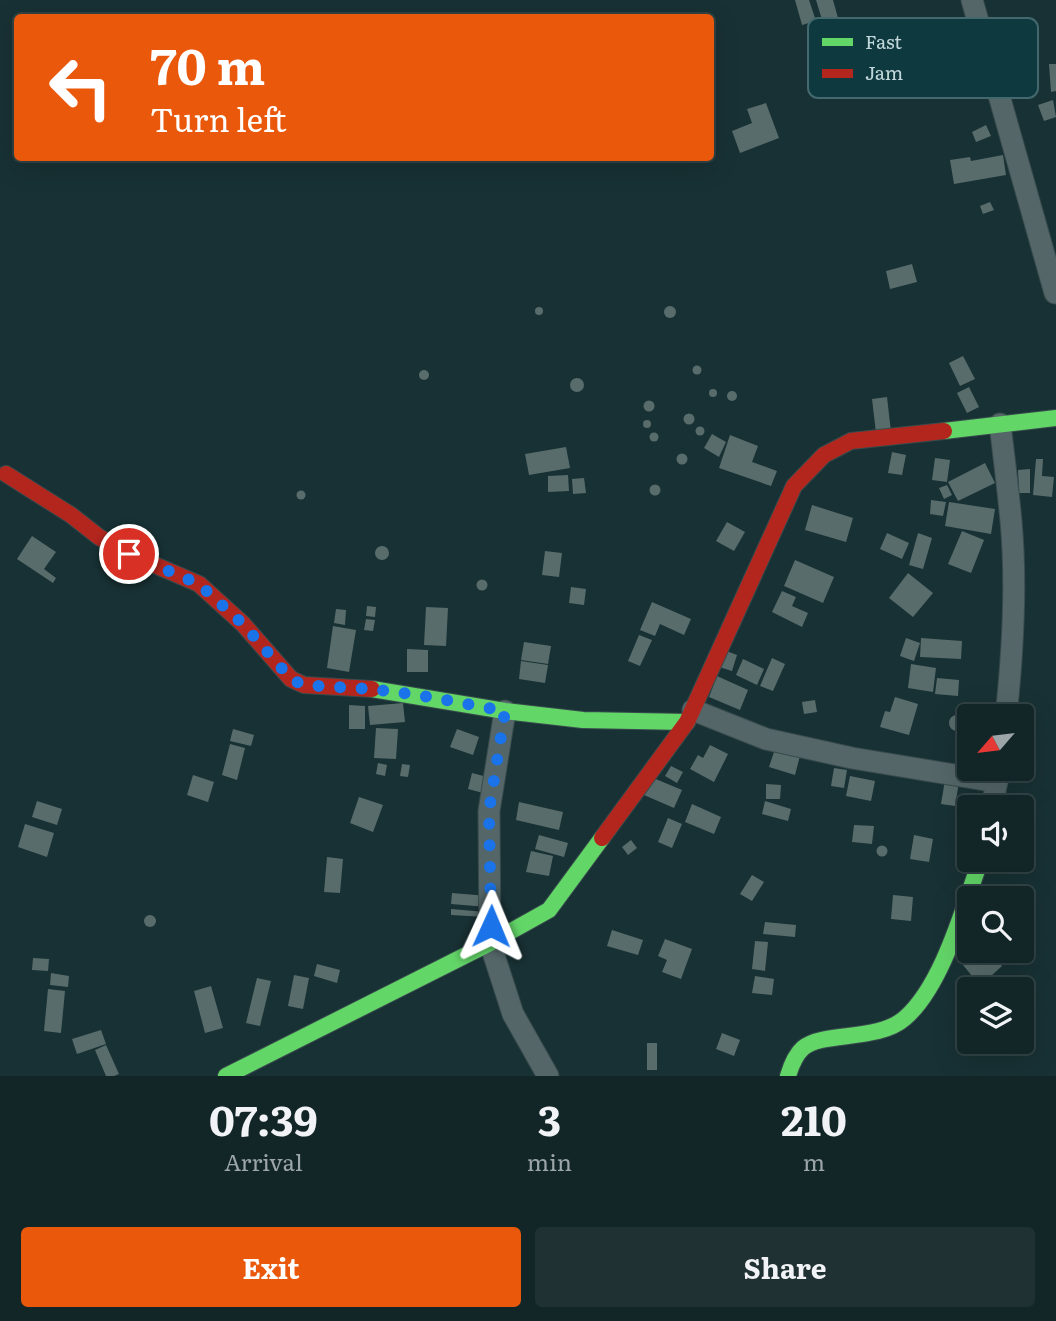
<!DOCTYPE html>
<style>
:root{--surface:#122527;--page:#1f3133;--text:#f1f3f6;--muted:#9ca5a7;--line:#314244;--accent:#ea580c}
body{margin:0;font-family:Literata,serif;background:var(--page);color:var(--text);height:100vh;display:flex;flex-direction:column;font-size:26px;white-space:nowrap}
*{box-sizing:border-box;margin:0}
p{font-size:23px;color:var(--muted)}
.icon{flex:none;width:38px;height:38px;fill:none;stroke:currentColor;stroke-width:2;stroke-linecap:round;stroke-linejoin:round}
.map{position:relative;height:1076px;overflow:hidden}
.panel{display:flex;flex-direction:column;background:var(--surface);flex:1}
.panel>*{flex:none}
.top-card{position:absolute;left:14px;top:14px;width:700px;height:147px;border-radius:7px;box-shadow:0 7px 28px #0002,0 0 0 2px var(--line);background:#ea580c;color:#fff;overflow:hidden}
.needle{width:46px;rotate:242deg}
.fabs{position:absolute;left:957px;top:704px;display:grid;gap:14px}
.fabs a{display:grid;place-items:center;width:77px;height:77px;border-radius:7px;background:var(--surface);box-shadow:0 7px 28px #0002,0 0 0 2px var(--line);font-size:35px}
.pin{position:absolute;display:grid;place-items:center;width:60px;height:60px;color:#fff;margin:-30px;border:4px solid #fff;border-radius:50%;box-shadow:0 2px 7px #0007}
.me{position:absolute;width:77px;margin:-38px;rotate:1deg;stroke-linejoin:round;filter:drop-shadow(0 0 5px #0008)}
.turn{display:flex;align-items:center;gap:24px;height:147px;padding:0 21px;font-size:32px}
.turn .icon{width:91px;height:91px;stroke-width:2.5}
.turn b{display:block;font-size:49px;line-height:60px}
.eta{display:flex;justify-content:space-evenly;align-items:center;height:119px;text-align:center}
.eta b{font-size:42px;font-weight:700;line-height:49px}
.action{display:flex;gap:14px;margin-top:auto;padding:14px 21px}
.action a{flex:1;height:80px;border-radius:7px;background:var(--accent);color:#fff;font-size:28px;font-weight:700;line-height:80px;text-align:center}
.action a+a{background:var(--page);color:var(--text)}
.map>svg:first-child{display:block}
.building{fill:#586c6b}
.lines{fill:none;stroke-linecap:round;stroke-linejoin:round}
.street-casing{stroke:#384b4d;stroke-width:23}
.fast-casing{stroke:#384b4d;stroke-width:18}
.jam-casing{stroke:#384b4d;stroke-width:18}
.street{stroke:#546668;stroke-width:21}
.fast{stroke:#63d668;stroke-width:16}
.jam{stroke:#b3261e;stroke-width:16}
.route{stroke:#1a73e8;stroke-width:12;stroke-dasharray:0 21.6}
.key{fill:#0d393f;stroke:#43686e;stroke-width:2}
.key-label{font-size:19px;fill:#c2d7db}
</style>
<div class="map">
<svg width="1056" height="1076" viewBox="0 0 1056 1076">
<rect width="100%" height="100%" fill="#183134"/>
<g class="building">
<path d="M 795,0 L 809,0 L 816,21 L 802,25 Z"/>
<path d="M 816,0 L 833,0 L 838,18 L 823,23 Z"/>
<path d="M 1049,64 L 1056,64 L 1056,91 L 1051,92 Z"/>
<path d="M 1053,100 L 1056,117 L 1044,121 L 1038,105 Z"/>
<path d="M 766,103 L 779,138 L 740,153 L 732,131 L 752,123 L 747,109 Z"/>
<path d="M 986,125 L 991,136 L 976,142 L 972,132 Z"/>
<path d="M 1003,155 L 1006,175 L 954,184 L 950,160 L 970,157 L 971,161 Z"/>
<path d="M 990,202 L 994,210 L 983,214 L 980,206 Z"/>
<path d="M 912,264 L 917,282 L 890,289 L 886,271 Z"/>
<circle cx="670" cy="312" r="6"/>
<circle cx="539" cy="311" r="4"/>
<path d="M 963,356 L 975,379 L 960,386 L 949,363 Z"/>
<circle cx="697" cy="370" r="4.5"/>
<circle cx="424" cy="375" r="5"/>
<circle cx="577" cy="385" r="7"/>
<path d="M 969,387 L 979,407 L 967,413 L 957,393 Z"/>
<circle cx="713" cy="393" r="4"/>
<circle cx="732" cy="396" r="5"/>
<path d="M 887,397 L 891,432 L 876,433 L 872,399 Z"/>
<circle cx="649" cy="406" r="5.5"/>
<circle cx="689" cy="419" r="5.5"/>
<circle cx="647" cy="424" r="4"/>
<circle cx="700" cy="431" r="4.5"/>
<circle cx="654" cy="437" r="4.5"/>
<path d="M 712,434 L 726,442 L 719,457 L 704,448 Z"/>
<path d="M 730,435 L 758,446 L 752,462 L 777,471 L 771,486 L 719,468 Z"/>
<path d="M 566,447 L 570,468 L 529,475 L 525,454 Z"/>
<path d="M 892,452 L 906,455 L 902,475 L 888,473 Z"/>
<circle cx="682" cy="459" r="5.5"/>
<path d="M 935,458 L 950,460 L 947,482 L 932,480 Z"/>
<path d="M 1036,459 L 1043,459 L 1042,476 L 1054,477 L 1052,497 L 1033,495 Z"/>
<path d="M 985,463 L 995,483 L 958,501 L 948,482 Z"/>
<path d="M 1030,469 L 1030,493 L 1019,493 L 1018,470 Z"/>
<path d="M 568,475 L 569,491 L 548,492 L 548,476 Z"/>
<path d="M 584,478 L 586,493 L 573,494 L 572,479 Z"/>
<circle cx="655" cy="490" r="5.5"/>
<path d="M 947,485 L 952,495 L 944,499 L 939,488 Z"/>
<circle cx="301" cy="495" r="4.5"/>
<path d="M 931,500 L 946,502 L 943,516 L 930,514 Z"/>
<path d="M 949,502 L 995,509 L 991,534 L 945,526 Z"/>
<path d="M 812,505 L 853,518 L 846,542 L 805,530 Z"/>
<path d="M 727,522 L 745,532 L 734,551 L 716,541 Z"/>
<path d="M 962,531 L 984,540 L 971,573 L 948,564 Z"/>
<path d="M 887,533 L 909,543 L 902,559 L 880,549 Z"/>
<path d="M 918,533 L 932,538 L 923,569 L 909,565 Z"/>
<path d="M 32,536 L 56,552 L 44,569 L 56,578 L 53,583 L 17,559 Z"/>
<circle cx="382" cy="553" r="7"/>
<path d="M 545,551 L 562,553 L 559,577 L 542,575 Z"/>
<path d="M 795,560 L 834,577 L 823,603 L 784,586 Z"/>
<path d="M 908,573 L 933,593 L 913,617 L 889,598 Z"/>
<circle cx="482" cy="585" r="5.5"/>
<path d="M 571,587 L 586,589 L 584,605 L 569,603 Z"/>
<path d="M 782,591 L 796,597 L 792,606 L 808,613 L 802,627 L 772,612 Z"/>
<path d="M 652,602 L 691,619 L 684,635 L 660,624 L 655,636 L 640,630 Z"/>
<path d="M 367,606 L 376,607 L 375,617 L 366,616 Z"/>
<path d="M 426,607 L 448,608 L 446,646 L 424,645 Z"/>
<path d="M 336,609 L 346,610 L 345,625 L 334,623 Z"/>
<path d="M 366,619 L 375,620 L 373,631 L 364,630 Z"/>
<path d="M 333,626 L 356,630 L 349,672 L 327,668 Z"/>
<path d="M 639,635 L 652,640 L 640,666 L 628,661 Z"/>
<path d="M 906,638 L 920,643 L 914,661 L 900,656 Z"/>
<path d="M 921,638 L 962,641 L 961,659 L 920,657 Z"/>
<path d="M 524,642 L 551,646 L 548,664 L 521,660 Z"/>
<path d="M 407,649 L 428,650 L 428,672 L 407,672 Z"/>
<path d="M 724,650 L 737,655 L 732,671 L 719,667 Z"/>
<path d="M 772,658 L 785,664 L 773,691 L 760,686 Z"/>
<path d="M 743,659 L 764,669 L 757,685 L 736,675 Z"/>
<path d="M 521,661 L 548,665 L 545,683 L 519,679 Z"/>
<path d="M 911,664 L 936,668 L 933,692 L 908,688 Z"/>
<path d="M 717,676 L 748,690 L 740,710 L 709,697 Z"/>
<path d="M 937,678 L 959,680 L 958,696 L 935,694 Z"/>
<path d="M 895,697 L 918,704 L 909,735 L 880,727 L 885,711 L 890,712 Z"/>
<path d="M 815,700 L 817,712 L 804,714 L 802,702 Z"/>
<path d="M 403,703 L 405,722 L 370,725 L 368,706 Z"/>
<path d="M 349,705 L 365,706 L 365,729 L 349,729 Z"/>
<circle cx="957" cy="723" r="8"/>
<path d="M 376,728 L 398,729 L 396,759 L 374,758 Z"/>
<path d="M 233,729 L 254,735 L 251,746 L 230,741 Z"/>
<path d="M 457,729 L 479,737 L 473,755 L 450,747 Z"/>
<path d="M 230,744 L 245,748 L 237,780 L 222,775 Z"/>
<path d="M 710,745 L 728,754 L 714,782 L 690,769 L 698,755 L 703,758 Z"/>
<path d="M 775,749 L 800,756 L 795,775 L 769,767 Z"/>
<path d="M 378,763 L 387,765 L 385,776 L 376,774 Z"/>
<path d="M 402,764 L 410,765 L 408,777 L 400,776 Z"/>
<path d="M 671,766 L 683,772 L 677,783 L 665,776 Z"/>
<path d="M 834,768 L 847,770 L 844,788 L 831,786 Z"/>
<path d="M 472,773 L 491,778 L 487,794 L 468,789 Z"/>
<path d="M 193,775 L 214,782 L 208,802 L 187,795 Z"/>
<path d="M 850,776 L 875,781 L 871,801 L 846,796 Z"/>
<path d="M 651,777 L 682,790 L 674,808 L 644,795 Z"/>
<path d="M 945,780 L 959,782 L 955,806 L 941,804 Z"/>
<path d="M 766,784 L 781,785 L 780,799 L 766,799 Z"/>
<path d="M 359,797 L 383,805 L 373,832 L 350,823 Z"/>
<path d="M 37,801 L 62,809 L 57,825 L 32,817 Z"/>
<path d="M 765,801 L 791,809 L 788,821 L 762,814 Z"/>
<path d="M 519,802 L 563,812 L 559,830 L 516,820 Z"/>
<path d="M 692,804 L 721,817 L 714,834 L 685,822 Z"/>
<path d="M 668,818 L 682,824 L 672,848 L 658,842 Z"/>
<path d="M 25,824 L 54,833 L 47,857 L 18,847 Z"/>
<path d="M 854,825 L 874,826 L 872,844 L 852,842 Z"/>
<path d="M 539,835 L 568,843 L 564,857 L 535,849 Z"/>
<path d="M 914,835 L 933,839 L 929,862 L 910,859 Z"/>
<path d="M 631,840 L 637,848 L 628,855 L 622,847 Z"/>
<circle cx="882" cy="851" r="5.5"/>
<path d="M 531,851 L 553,856 L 549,876 L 526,872 Z"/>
<path d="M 327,857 L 343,859 L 340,893 L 324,892 Z"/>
<path d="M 752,875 L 764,882 L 752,901 L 740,894 Z"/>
<path d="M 452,893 L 488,896 L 487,907 L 451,904 Z"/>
<path d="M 893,895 L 913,897 L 911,921 L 891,919 Z"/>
<path d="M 451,909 L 486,912 L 486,917 L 451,915 Z"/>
<circle cx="150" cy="921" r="6"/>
<path d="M 765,922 L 796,925 L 795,937 L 763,934 Z"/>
<path d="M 612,930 L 643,940 L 638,955 L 607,946 Z"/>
<path d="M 665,939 L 692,949 L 681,979 L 662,972 L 667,960 L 658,956 Z"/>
<path d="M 755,941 L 768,942 L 765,971 L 752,969 Z"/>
<path d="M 980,950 L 989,950 L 1002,966 L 980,986 L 963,965 Z"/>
<path d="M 33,958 L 49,959 L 48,971 L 32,970 Z"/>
<path d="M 317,964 L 340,970 L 337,983 L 314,976 Z"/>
<path d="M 51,973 L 69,976 L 68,987 L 50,985 Z"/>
<path d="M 294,975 L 309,978 L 303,1009 L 288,1006 Z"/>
<path d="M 755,976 L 774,979 L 772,995 L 752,993 Z"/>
<path d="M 257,978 L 271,981 L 260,1026 L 246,1023 Z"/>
<path d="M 211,986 L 223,1028 L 205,1033 L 194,991 Z"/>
<path d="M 48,989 L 65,991 L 61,1033 L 44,1031 Z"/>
<path d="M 101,1030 L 106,1044 L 77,1054 L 72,1039 Z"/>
<path d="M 722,1033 L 740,1040 L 734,1056 L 716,1049 Z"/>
<rect x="647" y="1043" width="10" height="27"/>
<path d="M 106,1045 L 119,1074 L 114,1076 L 106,1076 L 95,1050 Z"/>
</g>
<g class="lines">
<g class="street-casing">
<g id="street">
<path d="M 972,0 L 1055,293"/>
<path d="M 1000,424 C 1004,457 1008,489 1011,521 C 1017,586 1013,651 1006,716"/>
<path d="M 693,710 L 766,739 L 852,758 L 997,782"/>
<path d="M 505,711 L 489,811 L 490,943 L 513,1014 L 548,1076"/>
<path d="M 992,807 L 999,770"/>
</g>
</g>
<g class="fast-casing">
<g id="fast">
<path d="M 944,431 L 1056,418"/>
<path d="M 372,689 L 505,711 L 583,720 L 687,722"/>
<path d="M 226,1076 L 490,943 L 549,910 L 602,838"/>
<path d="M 788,1076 C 791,1066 795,1055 803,1048 C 823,1031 878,1042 905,1018 C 943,985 964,905 981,859"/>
</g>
</g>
<g class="jam-casing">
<g id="jam">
<path d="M 6,474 L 71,515 L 99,537 L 129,554 L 199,584 L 243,624 L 291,679 L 304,685 L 372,689"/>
<path d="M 602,838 L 687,722 L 794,486 L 824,455 L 851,441 L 944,431"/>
</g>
</g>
<use href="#street" class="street"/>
<use href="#fast" class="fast"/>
<use href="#jam" class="jam"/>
</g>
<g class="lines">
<path class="route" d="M 129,554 L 199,584 L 243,624 L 291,679 L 303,685 L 372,689 L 418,695 L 505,711 L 489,811 L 491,926"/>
</g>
<rect x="808" y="18" width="230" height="80" rx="10" class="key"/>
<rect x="822" y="38" width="31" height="8" fill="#63d668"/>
<rect x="822" y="69" width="31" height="9" fill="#b3261e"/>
<g class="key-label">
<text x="865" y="49">Fast</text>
<text x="865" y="80">Jam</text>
</g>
</svg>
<div class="fabs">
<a><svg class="needle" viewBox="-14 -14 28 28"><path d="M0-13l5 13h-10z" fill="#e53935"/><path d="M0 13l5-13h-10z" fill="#9ca5a7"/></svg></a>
<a><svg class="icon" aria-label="sound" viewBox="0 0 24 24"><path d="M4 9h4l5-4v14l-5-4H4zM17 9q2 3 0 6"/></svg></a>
<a><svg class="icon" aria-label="search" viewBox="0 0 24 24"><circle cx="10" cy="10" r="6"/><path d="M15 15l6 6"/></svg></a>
<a><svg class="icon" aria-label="layers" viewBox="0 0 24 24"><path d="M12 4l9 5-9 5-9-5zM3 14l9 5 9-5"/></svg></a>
</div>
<div class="pin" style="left:129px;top:554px;background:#d93025"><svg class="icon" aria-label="arrive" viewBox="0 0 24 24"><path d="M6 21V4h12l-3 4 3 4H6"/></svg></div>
<svg class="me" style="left:491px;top:926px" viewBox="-20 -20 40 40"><path d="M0-17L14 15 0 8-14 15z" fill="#1a73e8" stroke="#fff" stroke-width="4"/></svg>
<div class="top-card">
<div class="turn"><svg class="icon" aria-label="left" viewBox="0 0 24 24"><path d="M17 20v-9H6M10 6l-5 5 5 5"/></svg><div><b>70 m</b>Turn left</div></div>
</div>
</div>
<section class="panel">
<div class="eta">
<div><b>07:39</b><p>Arrival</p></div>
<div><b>3</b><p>min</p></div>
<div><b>210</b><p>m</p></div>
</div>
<div class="action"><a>Exit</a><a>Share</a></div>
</section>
